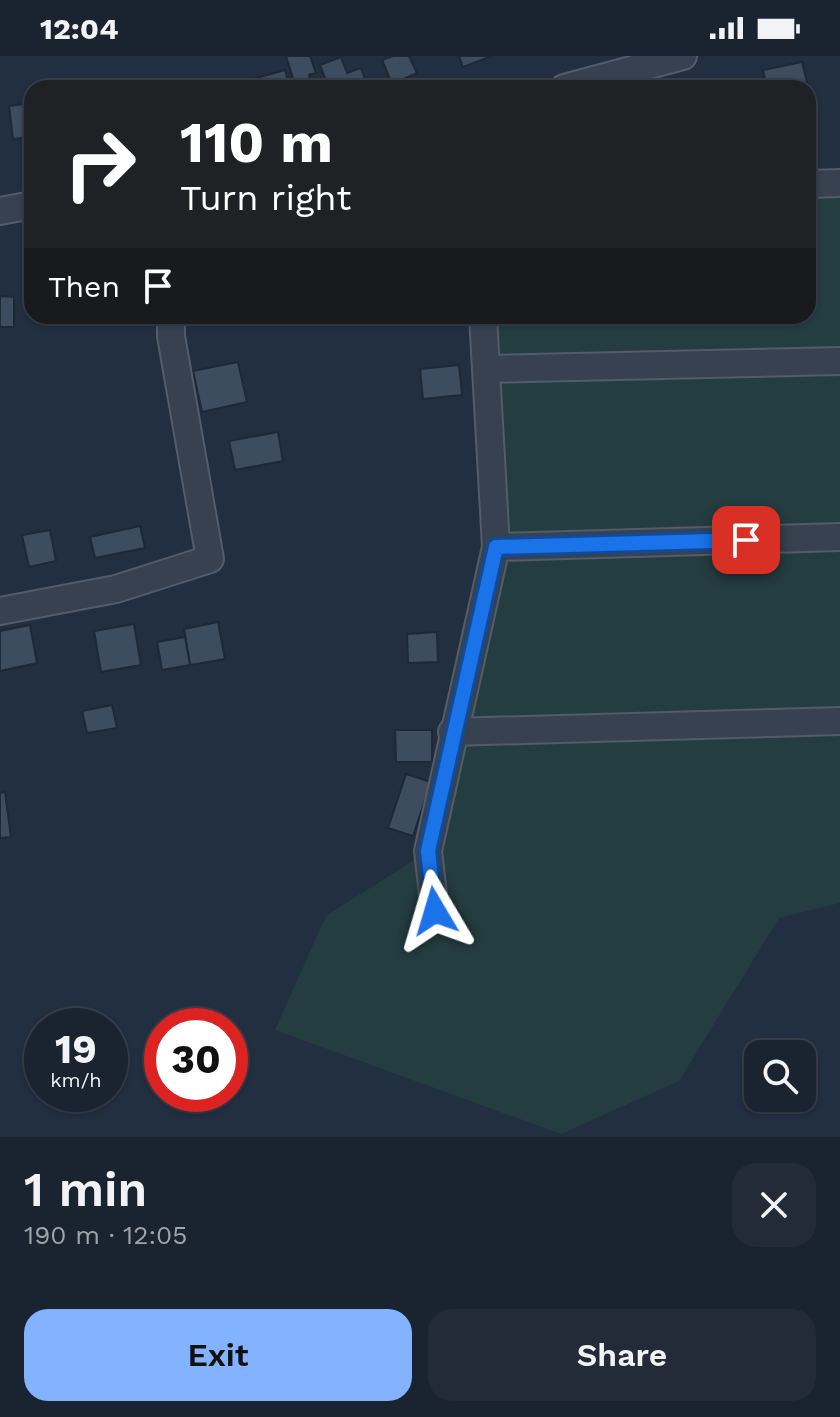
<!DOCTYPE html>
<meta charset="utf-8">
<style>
:root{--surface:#1a2330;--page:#232b38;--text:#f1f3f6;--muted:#9fa4ab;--line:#38404c;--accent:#83b2ff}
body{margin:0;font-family:"Work Sans",sans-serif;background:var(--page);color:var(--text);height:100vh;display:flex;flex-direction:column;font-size:30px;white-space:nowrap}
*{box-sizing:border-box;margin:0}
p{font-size:26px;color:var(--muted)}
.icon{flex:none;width:44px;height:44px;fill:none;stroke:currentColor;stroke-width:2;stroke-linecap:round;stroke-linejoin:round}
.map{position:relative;height:1081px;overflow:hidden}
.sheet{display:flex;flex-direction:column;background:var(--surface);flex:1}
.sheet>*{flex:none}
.top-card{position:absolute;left:24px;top:24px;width:792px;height:244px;border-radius:24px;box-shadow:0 2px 6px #0004,0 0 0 2px var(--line);background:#202124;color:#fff;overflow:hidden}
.fabs{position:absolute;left:744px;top:984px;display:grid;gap:16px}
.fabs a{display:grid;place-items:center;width:72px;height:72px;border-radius:16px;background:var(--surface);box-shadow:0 2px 6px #0004,0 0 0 2px var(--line);font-size:40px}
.speed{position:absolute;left:24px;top:952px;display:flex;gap:16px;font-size:40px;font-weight:700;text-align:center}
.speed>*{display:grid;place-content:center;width:104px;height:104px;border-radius:50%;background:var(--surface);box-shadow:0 2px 6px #0004,0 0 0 2px var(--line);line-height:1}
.speed small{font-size:20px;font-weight:400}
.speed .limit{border:12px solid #d22;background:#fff;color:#111}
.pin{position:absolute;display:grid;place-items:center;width:68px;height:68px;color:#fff;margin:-34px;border-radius:16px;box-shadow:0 4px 12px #0006}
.me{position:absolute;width:88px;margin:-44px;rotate:353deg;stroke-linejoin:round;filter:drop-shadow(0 0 6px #0008)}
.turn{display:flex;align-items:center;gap:28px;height:168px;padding:0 24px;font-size:36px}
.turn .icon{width:104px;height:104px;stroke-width:2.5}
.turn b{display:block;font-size:56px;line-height:68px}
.then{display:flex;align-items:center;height:76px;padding:0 24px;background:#0003;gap:16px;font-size:30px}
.round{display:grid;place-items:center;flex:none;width:84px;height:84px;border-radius:24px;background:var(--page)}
.overview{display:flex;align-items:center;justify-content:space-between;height:136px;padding:0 24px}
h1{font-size:48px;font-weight:600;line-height:60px}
.cta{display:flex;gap:16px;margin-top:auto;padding:16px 24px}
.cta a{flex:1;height:92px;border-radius:24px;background:var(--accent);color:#111;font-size:32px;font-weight:600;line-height:92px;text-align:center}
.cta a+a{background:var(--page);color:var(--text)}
.status{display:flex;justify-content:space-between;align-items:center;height:56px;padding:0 40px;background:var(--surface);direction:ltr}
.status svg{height:22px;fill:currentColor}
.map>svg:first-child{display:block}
.green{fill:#243d41}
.building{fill:#3e4c60;stroke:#1e2836;stroke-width:2}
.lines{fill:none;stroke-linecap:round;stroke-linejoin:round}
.minor-casing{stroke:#525c6a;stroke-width:30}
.minor{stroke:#37414f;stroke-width:26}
.route-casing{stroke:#114b97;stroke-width:20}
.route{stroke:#1a73e8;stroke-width:14}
</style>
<div class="status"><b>12:04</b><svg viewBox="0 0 49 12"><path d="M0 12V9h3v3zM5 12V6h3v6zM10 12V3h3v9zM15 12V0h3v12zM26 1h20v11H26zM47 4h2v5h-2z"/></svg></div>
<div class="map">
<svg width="840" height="1081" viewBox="0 0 840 1081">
<rect width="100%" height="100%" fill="#222f40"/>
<path class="green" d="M 840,127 L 840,847 L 779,862 L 679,1025 L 561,1078 L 275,974 L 326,860 L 428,795 L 491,520 L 483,260 L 808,260 L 808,128 Z"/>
<g class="building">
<path d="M 286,0 L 310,0 L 316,17 L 309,19 L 313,32 L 296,32 Z"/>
<path d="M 393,0 L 409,0 L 417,17 L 392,28 L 382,4 Z"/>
<path d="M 459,0 L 492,0 L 463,11 Z"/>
<path d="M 341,1 L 347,17 L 361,12 L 366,26 L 348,32 L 329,32 L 320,9 Z"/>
<path d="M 802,6 L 807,26 L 767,32 L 763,14 Z"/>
<path d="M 285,14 L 290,32 L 256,32 L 253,23 Z"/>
<path d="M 32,47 L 32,81 L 13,83 L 9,50 Z"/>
<path d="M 0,240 L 14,241 L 14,271 L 0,271 Z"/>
<path d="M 238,306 L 247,346 L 202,356 L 193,315 Z"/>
<path d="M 459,309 L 462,339 L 423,343 L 420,313 Z"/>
<path d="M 278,376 L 283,405 L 235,414 L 229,385 Z"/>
<path d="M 140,470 L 145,492 L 95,502 L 90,481 Z"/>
<path d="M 50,474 L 56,505 L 29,511 L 22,479 Z"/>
<path d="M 218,566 L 225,603 L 190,609 L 184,573 Z"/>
<path d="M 134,568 L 141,609 L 101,616 L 94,575 Z"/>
<path d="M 30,569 L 37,607 L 0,615 L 0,575 Z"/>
<path d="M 437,576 L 438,606 L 408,607 L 407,578 Z"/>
<path d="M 185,581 L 190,609 L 162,614 L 157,586 Z"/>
<path d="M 112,649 L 117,672 L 87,677 L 82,655 Z"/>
<path d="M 395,674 L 432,674 L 432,706 L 396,706 Z"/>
<path d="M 406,718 L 431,726 L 413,780 L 388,772 Z"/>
<path d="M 5,736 L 11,781 L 0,782 L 0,737 Z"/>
</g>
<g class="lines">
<g class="minor-casing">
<g id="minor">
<path d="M 564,32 L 683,0"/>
<path d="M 808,128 L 840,127"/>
<path d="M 0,155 L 32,149"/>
<path d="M 487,313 L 840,305"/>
<path d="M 496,491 L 840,481"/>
<path d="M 0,555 L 116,533 L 210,503 L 171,280 L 171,260"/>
<path d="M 452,676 L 840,665"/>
<path d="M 435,855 L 428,795 L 496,491 L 483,260"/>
</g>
</g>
<use href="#minor" class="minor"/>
</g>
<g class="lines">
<g class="route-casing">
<path id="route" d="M 435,855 L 428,795 L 496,491 L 746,484"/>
</g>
<use href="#route" class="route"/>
</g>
</svg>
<div class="fabs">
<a><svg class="icon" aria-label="search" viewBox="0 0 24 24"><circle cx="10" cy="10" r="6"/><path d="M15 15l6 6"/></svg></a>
</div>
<div class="speed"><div>19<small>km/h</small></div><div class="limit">30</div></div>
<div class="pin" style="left:746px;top:484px;background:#d93025"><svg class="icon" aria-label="arrive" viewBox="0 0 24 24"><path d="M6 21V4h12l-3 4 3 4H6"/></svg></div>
<svg class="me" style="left:435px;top:855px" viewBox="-20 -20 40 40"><path d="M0-17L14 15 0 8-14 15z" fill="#1a73e8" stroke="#fff" stroke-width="4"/></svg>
<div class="top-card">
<div class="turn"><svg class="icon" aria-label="right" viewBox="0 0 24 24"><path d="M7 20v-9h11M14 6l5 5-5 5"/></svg><div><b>110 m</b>Turn right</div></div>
<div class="then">Then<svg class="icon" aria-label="arrive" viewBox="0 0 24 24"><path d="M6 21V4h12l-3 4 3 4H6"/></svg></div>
</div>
</div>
<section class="sheet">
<div class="overview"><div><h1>1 min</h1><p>190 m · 12:05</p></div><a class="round"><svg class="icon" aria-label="close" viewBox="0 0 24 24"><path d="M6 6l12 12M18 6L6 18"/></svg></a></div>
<div class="cta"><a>Exit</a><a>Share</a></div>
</section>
